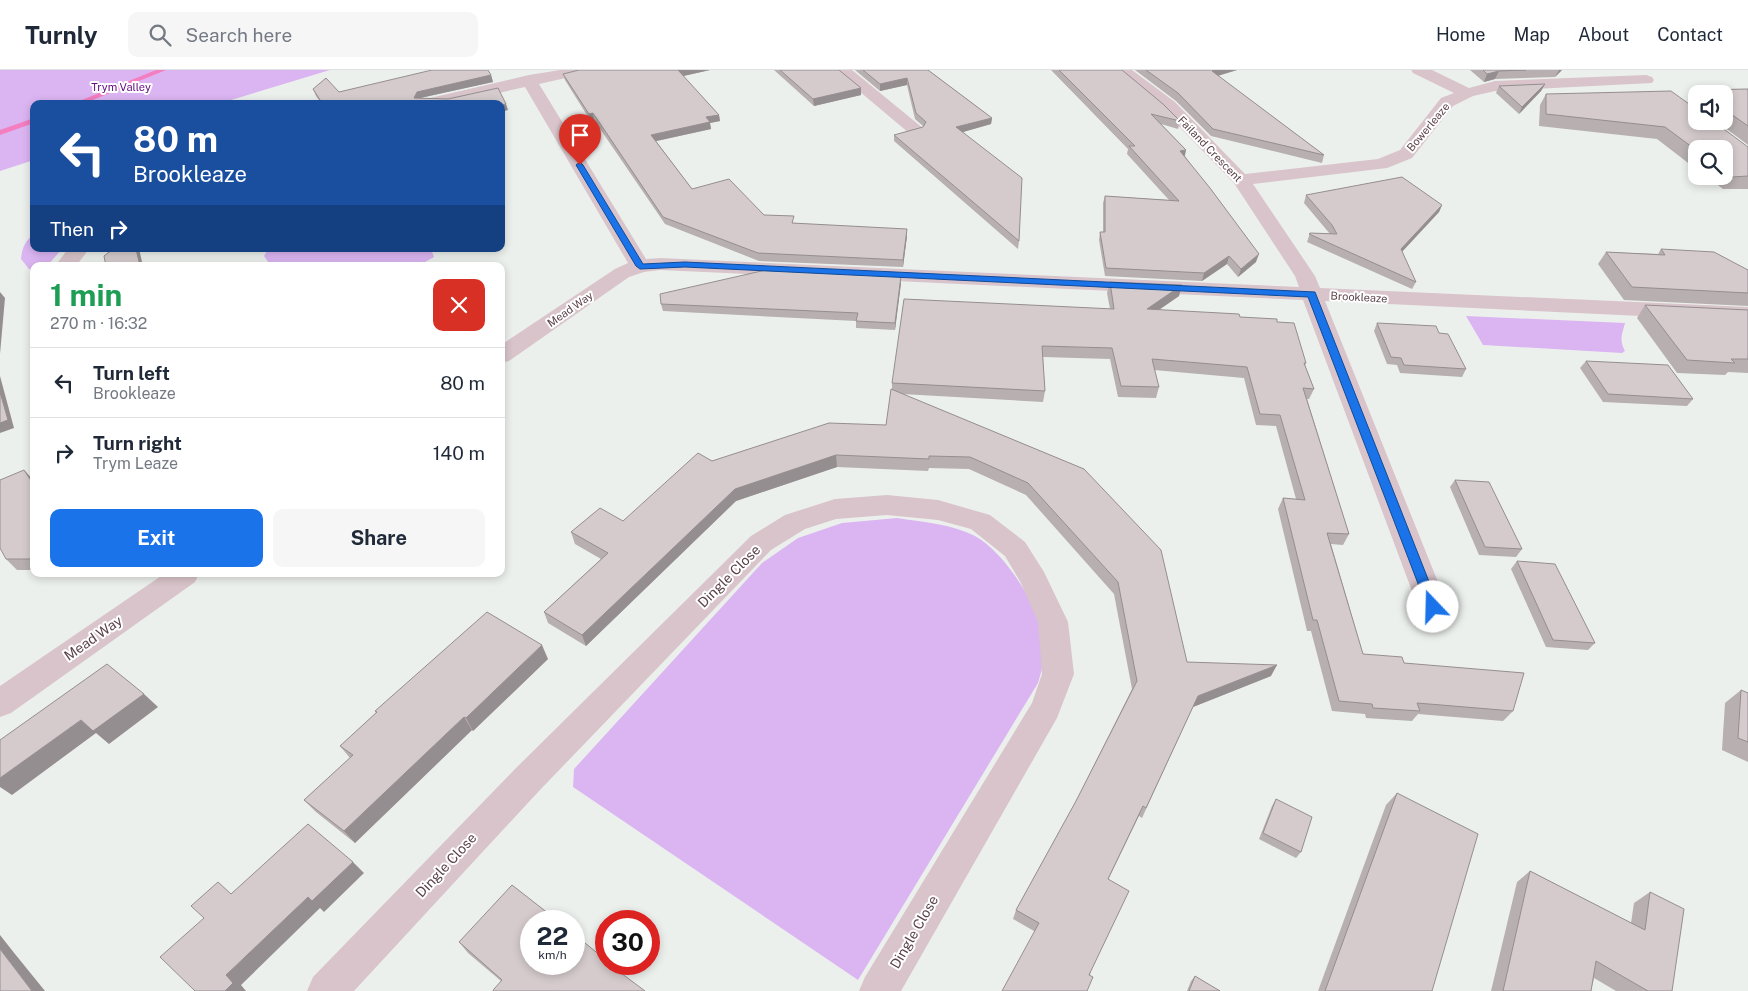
<!DOCTYPE html>
<meta charset="utf-8">
<style>
:root{--surface:#fff;--page:#f6f6f7;--text:#1f2937;--muted:#747a83;--line:#e0e1e3;--accent:#1a73e8}
body{margin:0;font-family:"Public Sans",sans-serif;background:var(--page);color:var(--text);height:100vh;display:flex;flex-direction:column;font-size:19px;white-space:nowrap}
*{box-sizing:border-box;margin:0}
p{font-size:16px;color:var(--muted)}
.icon{flex:none;width:28px;height:28px;fill:none;stroke:currentColor;stroke-width:2;stroke-linecap:round;stroke-linejoin:round}
.map{position:relative;flex:1;overflow:hidden}
.side{position:absolute;left:30px;top:192px;width:475px;height:315px;display:flex;flex-direction:column;background:var(--surface);border-radius:10px;box-shadow:0 2px 8px #0003}
.side>*{flex:none}
.guide{position:absolute;left:30px;top:30px;width:475px;height:152px;border-radius:10px;box-shadow:0 2px 8px #0003;background:#1a4fa0;color:#fff;overflow:hidden}
.fabs{position:absolute;left:1688px;top:15px;display:grid;gap:10px}
.fabs a{display:grid;place-items:center;width:45px;height:45px;border-radius:10px;background:var(--surface);box-shadow:0 2px 8px #0003;font-size:25px}
.speed{position:absolute;left:520px;top:840px;display:flex;gap:10px;font-size:25px;font-weight:700;text-align:center}
.speed>*{display:grid;place-content:center;width:65px;height:65px;border-radius:50%;background:var(--surface);box-shadow:0 2px 8px #0003;line-height:1}
.speed small{font-size:12px;font-weight:400}
.speed .limit{border:8px solid #d22;background:#fff;color:#111}
.pin{position:absolute;display:grid;place-items:center;width:42px;height:42px;color:#fff;margin:-51px -21px;border-radius:50% 50% 50% 0;rotate:-45deg;box-shadow:0 0 5px #0007}
.pin .icon{rotate:45deg}
.me{position:absolute;width:55px;margin:-28px;rotate:339deg;stroke-linejoin:round;filter:drop-shadow(0 0 4px #0008)}
.turn{display:flex;align-items:center;gap:18px;height:105px;padding:0 20px;font-size:22px}
.turn .icon{width:65px;height:65px;stroke-width:2.5}
.turn b{display:block;font-size:35px;line-height:42px}
.then{display:flex;align-items:center;height:48px;padding:0 20px;background:#0003;gap:10px;font-size:19px}
.round{display:grid;place-items:center;flex:none;width:52px;height:52px;border-radius:10px;background:var(--page)}
.headline{display:flex;align-items:center;justify-content:space-between;height:85px;padding:0 20px}
h1{font-size:30px;font-weight:700;line-height:38px;color:#1e9e55}
.primary-button{display:flex;gap:10px;margin-top:auto;padding:10px 20px}
.primary-button a{flex:1;height:58px;border-radius:10px;background:var(--accent);color:#fff;font-size:20px;font-weight:700;line-height:58px;text-align:center}
.primary-button a+a{background:var(--page);color:var(--text)}
ul{padding:0;list-style:none}
li{display:flex;align-items:center;gap:15px;height:70px;padding:0 20px;border-top:1px solid var(--line)}
li div{flex:1}
li b{display:block;font-size:19px}
li em{font-style:normal}
header{display:flex;align-items:center;gap:30px;box-sizing:border-box;height:70px;padding:0 25px;background:var(--surface);border-bottom:1px solid var(--line)}
header strong{font-size:24px}
nav{display:flex;gap:28px;margin-inline-start:auto;font-size:18px}
.search{width:350px;height:45px;background:var(--page);display:flex;align-items:center;gap:12px;box-sizing:border-box;padding:0 18px;border-radius:10px;color:var(--muted);font-size:19px}
.map>svg:first-child{display:block}
.green{fill:#dbb5f2}
.lines{fill:none;stroke-linecap:round;stroke-linejoin:round}
.stream{fill:#f37ec0;fill-rule:evenodd}
.minor{fill:#d8c4ca;fill-rule:evenodd}
.wall{fill:#b7afb0}
.shaded-wall{fill:#958e90}
.building{fill:#d5cbcd;stroke:#958e90}
.route{fill:#1a73e8;stroke:#114b97}
.labels{text-anchor:middle;dominant-baseline:central;stroke-width:4;stroke-linejoin:round;paint-order:stroke}
.far-park-label{font-size:11px;fill:#630e82;stroke:#fff}
.far-street-label{font-size:11px;fill:#5b434a;stroke:#fff}
.street-label{font-size:14px;fill:#5b434a;stroke:#fff}
</style>
<header>
<strong>Turnly</strong>
<div class="search"><svg class="icon" aria-label="search" viewBox="0 0 24 24"><circle cx="10" cy="10" r="6"/><path d="M15 15l6 6"/></svg>Search here</div>
<nav><a>Home</a><a>Map</a><a>About</a><a>Contact</a></nav>
</header>
<div class="map">
<svg width="1748" height="921" viewBox="0 0 1748 921">
<rect width="100%" height="100%" fill="#ecf0ed"/>
<g class="green">
<path d="M 0,0 L 330,0 L 218,34 L 34,34 L 34,90 L 0,101 Z"/>
<path d="M 34,164 L 34,179 L 62,179 L 47,196 L 34,196 L 34,201 L 29,199 L 21,189 C 22,178 25,171 34,164 Z"/>
<path d="M 268,179 L 431,179 L 434,187 L 418,196 L 271,196 L 264,186 Z"/>
<path d="M 1466,246 L 1625,253 C 1622,265 1619,270 1625,281 L 1622,283 L 1483,275 Z"/>
<path d="M 897,448 C 922,452 952,454 975,466 C 1004,482 1034,530 1043,561 C 1048,578 1043,597 1038,613 L 858,910 L 573,717 L 574,699 L 762,493 L 798,468 L 842,453 Z"/>
</g>
<g class="lines">
<g class="stream">
<path d="M 156,0 L 166,0 L 83,34 L 72,34 Z"/>
<path d="M 34,48 L 34,53 L 0,65 L 0,60 Z"/>
</g>
<g class="minor">
<path d="M 560,0 L 590,0 L 588,3 L 539,14 L 646,189 L 660,188 L 1299,217 L 1295,206 L 1234,113 L 1163,40 L 1114,0 L 1132,0 L 1175,32 L 1245,104 L 1378,89 L 1400,80 L 1441,28 L 1454,23 L 1413,3 L 1411,0 L 1432,0 L 1469,18 L 1495,11 L 1646,5 L 1652,7 L 1654,10 L 1652,13 L 1495,21 L 1473,26 L 1453,36 L 1412,88 L 1387,98 L 1253,114 L 1315,206 L 1320,218 L 1748,237 L 1748,251 L 1325,231 L 1448,537 L 1443,545 L 1433,549 L 1423,545 L 1418,537 L 1303,230 L 660,200 L 644,202 L 629,207 L 509,291 L 501,293 L 501,275 L 615,199 L 628,193 L 525,17 L 450,34 L 418,34 L 420,30 L 426,29 L 529,5 Z"/>
<path d="M 834,0 L 852,0 L 924,59 L 921,63 L 915,64 L 909,63 Z"/>
<path d="M 68,179 L 89,179 L 76,196 L 55,196 Z"/>
<path d="M 887,425 L 938,430 L 990,445 L 1025,472 L 1044,502 L 1068,552 L 1074,604 L 1057,648 L 901,921 L 859,921 L 865,907 L 1032,633 L 1042,604 L 1038,552 L 1021,513 L 1005,486 L 971,459 L 938,450 L 887,445 L 836,449 L 805,459 L 771,480 L 539,721 L 354,921 L 307,921 L 313,907 L 515,699 L 751,466 L 785,445 L 835,429 Z"/>
<path d="M 164,504 L 199,504 L 195,512 L 11,643 L 0,647 L 0,616 Z"/>
</g>
</g>
<g class="wall">
<path d="M 710,0 L 683,6 L 719,45 L 720,51 L 710,53 L 711,59 L 656,71 L 692,119 L 764,145 L 794,153 L 907,166 L 903,197 L 759,191 L 665,154 L 594,50 L 590,50 L 565,10 L 563,4 Z"/>
<path d="M 774,0 L 839,0 L 861,25 L 814,36 Z"/>
<path d="M 855,0 L 928,0 L 992,48 L 991,54 L 963,62 L 1019,171 L 1018,179 L 894,71 L 894,65 L 923,57 L 923,56 L 915,49 L 907,15 L 880,21 Z"/>
<path d="M 1051,0 L 1122,0 L 1180,51 L 1178,59 L 1161,54 L 1186,80 L 1185,86 L 1256,192 L 1238,207 L 1227,194 L 1202,211 L 1105,206 L 1099,170 L 1100,162 L 1103,162 L 1103,133 L 1105,126 L 1169,130 L 1127,84 L 1128,79 Z"/>
<path d="M 1135,0 L 1237,0 L 1218,6 L 1324,85 L 1322,93 L 1211,66 L 1176,31 Z"/>
<path d="M 1470,0 L 1562,0 L 1555,7 L 1495,9 L 1484,12 Z"/>
<path d="M 491,5 L 493,12 L 420,28 L 508,40 L 321,33 L 316,26 L 313,19 L 339,22 Z"/>
<path d="M 1545,14 L 1541,21 L 1519,44 L 1496,23 L 1499,16 Z"/>
<path d="M 1748,19 L 1748,75 L 1716,51 L 1724,51 L 1724,24 L 1696,24 L 1696,38 L 1690,32 L 1698,20 Z"/>
<path d="M 1546,24 L 1748,77 L 1748,119 L 1723,119 L 1706,106 L 1724,106 L 1724,79 L 1696,79 L 1696,99 L 1657,69 L 1539,56 L 1540,35 Z"/>
<path d="M 1306,125 L 1442,135 L 1439,142 L 1402,182 L 1416,212 L 1412,219 L 1307,172 L 1310,163 L 1330,164 L 1304,133 Z"/>
<path d="M 1661,179 L 1748,200 L 1748,236 L 1624,230 L 1598,194 L 1606,182 L 1658,184 Z"/>
<path d="M 1110,212 L 1182,215 L 1179,226 L 1159,240 L 1240,247 L 1277,252 L 1306,293 L 1305,296 L 1314,319 L 1309,329 L 1307,329 L 1349,464 L 1343,475 L 1331,474 L 1363,584 L 1404,593 L 1513,641 L 1503,651 L 1418,644 L 1412,651 L 1366,648 L 1365,644 L 1332,641 L 1311,561 L 1307,561 L 1278,439 L 1283,428 L 1296,429 L 1276,356 L 1256,355 L 1244,308 L 1154,300 L 1159,317 L 1156,328 L 1118,327 L 1110,289 L 1043,287 L 1045,321 L 1043,332 L 902,324 L 1084,399 L 1187,592 L 1271,606 L 1193,637 L 1142,748 L 1139,746 L 1108,810 L 1087,921 L 1034,861 L 1013,849 L 1016,840 L 1076,731 L 1132,619 L 1114,524 L 1026,425 L 969,399 L 929,398 L 928,401 L 837,397 L 736,431 L 586,576 L 548,553 L 544,542 L 601,489 L 575,474 L 571,462 L 623,451 L 712,391 L 886,355 L 892,320 L 892,313 L 1110,239 L 1107,223 Z"/>
<path d="M 901,213 L 895,260 L 856,258 L 856,251 L 663,241 L 661,234 Z"/>
<path d="M 1645,235 L 1748,240 L 1748,303 L 1728,302 L 1725,305 L 1677,303 L 1637,248 Z"/>
<path d="M 1377,253 L 1439,263 L 1466,299 L 1462,307 L 1400,303 L 1397,295 L 1387,294 L 1374,261 Z"/>
<path d="M 1586,291 L 1693,329 L 1687,336 L 1603,332 L 1580,298 Z"/>
<path d="M 24,400 L 34,411 L 34,500 L 17,500 L 6,489 Z"/>
<path d="M 1455,410 L 1522,479 L 1516,487 L 1479,485 L 1450,417 Z"/>
<path d="M 1517,491 L 1595,573 L 1588,580 L 1546,577 L 1511,499 Z"/>
<path d="M 548,589 L 473,661 L 472,660 L 355,773 L 316,742 L 304,730 L 350,688 L 340,676 L 376,643 L 375,641 Z"/>
<path d="M 1741,620 L 1748,623 L 1748,692 L 1722,680 L 1725,633 Z"/>
<path d="M 1397,723 L 1432,921 L 1318,921 L 1386,735 Z"/>
<path d="M 1276,729 L 1301,782 L 1296,788 L 1259,769 L 1272,736 Z"/>
<path d="M 1530,801 L 1631,853 L 1634,833 L 1650,822 L 1672,921 L 1616,921 L 1594,908 L 1591,921 L 1491,921 L 1517,812 Z"/>
<path d="M 459,872 L 603,889 L 501,911 L 468,883 Z"/>
<path d="M 1195,906 L 1220,921 L 1187,921 L 1191,911 Z"/>
</g>
<g class="shaded-wall">
<path d="M 678,0 L 710,0 L 679,7 Z"/>
<path d="M 1216,0 L 1237,0 L 1210,8 L 1212,1 Z"/>
<path d="M 1559,0 L 1562,0 L 1555,7 Z"/>
<path d="M 1499,1 L 1495,9 L 1484,12 L 1487,4 Z"/>
<path d="M 491,5 L 493,12 L 420,28 L 414,28 L 417,22 Z"/>
<path d="M 907,8 L 907,15 L 880,21 L 880,14 Z"/>
<path d="M 1545,14 L 1541,21 L 1519,44 L 1522,37 Z"/>
<path d="M 861,18 L 861,25 L 814,36 L 813,29 Z"/>
<path d="M 506,34 L 508,40 L 501,42 L 501,35 Z"/>
<path d="M 593,43 L 594,50 L 590,50 L 589,44 Z"/>
<path d="M 719,45 L 720,51 L 710,53 L 711,59 L 652,72 L 651,65 L 706,47 Z"/>
<path d="M 992,48 L 991,54 L 956,64 L 956,57 Z"/>
<path d="M 1186,80 L 1184,88 L 1180,81 Z"/>
<path d="M 1442,135 L 1439,142 L 1397,187 L 1401,179 Z"/>
<path d="M 907,159 L 907,166 L 903,197 L 903,190 Z"/>
<path d="M 136,179 L 139,179 L 143,196 L 140,196 Z"/>
<path d="M 1259,184 L 1256,192 L 1238,207 L 1241,199 Z"/>
<path d="M 1229,186 L 1227,194 L 1202,211 L 1204,203 Z"/>
<path d="M 901,206 L 901,213 L 895,260 L 895,253 Z"/>
<path d="M 1182,215 L 1179,226 L 1144,250 L 1147,239 Z"/>
<path d="M 0,222 L 5,228 L 0,284 Z"/>
<path d="M 0,306 L 14,358 L 0,363 Z"/>
<path d="M 836,385 L 837,397 L 736,431 L 586,576 L 582,565 L 735,419 Z"/>
<path d="M 24,400 L 34,411 L 34,415 Z"/>
<path d="M 542,575 L 548,589 L 473,661 L 466,648 Z"/>
<path d="M 1277,595 L 1271,606 L 1193,637 L 1142,748 L 1198,626 Z"/>
<path d="M 144,624 L 158,637 L 109,674 L 96,663 L 12,725 L 0,717 L 0,708 L 81,650 Z"/>
<path d="M 464,647 L 472,660 L 355,773 L 344,761 Z"/>
<path d="M 353,792 L 364,803 L 324,842 L 320,838 L 241,915 L 246,921 L 225,921 L 226,905 L 308,827 Z"/>
<path d="M 0,865 L 15,884 L 45,921 L 32,921 L 0,879 Z"/>
</g>
<g class="building">
<path d="M 432,0 L 488,0 L 491,5 L 417,22 L 414,28 L 448,29 L 498,18 L 506,34 L 501,35 L 501,34 L 319,34 L 322,33 L 313,19 L 326,8 L 339,22 Z"/>
<path d="M 579,0 L 678,0 L 719,45 L 706,47 L 710,52 L 651,65 L 692,119 L 729,109 L 764,145 L 794,146 L 792,153 L 907,159 L 903,190 L 758,183 L 663,147 L 593,43 L 589,44 L 563,4 Z"/>
<path d="M 780,0 L 839,0 L 861,18 L 813,29 Z"/>
<path d="M 863,0 L 928,0 L 992,48 L 956,57 L 1022,108 L 1019,171 L 894,65 L 923,57 L 926,52 L 916,43 L 907,8 L 880,14 Z"/>
<path d="M 1059,0 L 1122,0 L 1163,34 L 1180,51 L 1151,44 L 1186,80 L 1180,81 L 1210,118 L 1259,184 L 1241,199 L 1229,186 L 1204,203 L 1106,198 L 1100,162 L 1105,162 L 1105,126 L 1179,131 L 1129,76 L 1135,76 Z"/>
<path d="M 1146,0 L 1216,0 L 1212,1 L 1324,85 L 1213,59 L 1178,23 Z"/>
<path d="M 1483,0 L 1526,0 L 1499,1 L 1487,4 Z"/>
<path d="M 1545,14 L 1522,37 L 1499,16 Z"/>
<path d="M 1748,19 L 1748,56 L 1724,39 L 1724,24 L 1702,24 L 1698,20 Z"/>
<path d="M 1671,21 L 1696,39 L 1696,51 L 1713,51 L 1748,77 L 1748,106 L 1732,107 L 1724,101 L 1724,79 L 1696,79 L 1696,80 L 1665,57 L 1546,44 L 1546,24 Z"/>
<path d="M 1402,107 L 1442,135 L 1401,179 L 1416,212 L 1309,164 L 1310,163 L 1337,164 L 1332,155 L 1306,125 Z"/>
<path d="M 113,179 L 136,179 L 140,196 L 106,196 L 104,186 Z"/>
<path d="M 1661,179 L 1714,182 L 1748,200 L 1748,223 L 1632,217 L 1606,182 L 1665,185 Z"/>
<path d="M 766,200 L 901,206 L 895,253 L 856,251 L 858,243 L 661,234 L 660,224 Z"/>
<path d="M 1110,212 L 1182,215 L 1147,239 L 1239,244 L 1240,247 L 1277,249 L 1277,252 L 1294,253 L 1306,293 L 1304,293 L 1314,319 L 1303,318 L 1349,464 L 1327,463 L 1363,584 L 1402,587 L 1404,593 L 1524,603 L 1513,641 L 1417,633 L 1420,641 L 1373,638 L 1372,634 L 1339,631 L 1317,550 L 1313,550 L 1283,428 L 1305,430 L 1280,345 L 1260,344 L 1247,297 L 1152,289 L 1159,317 L 1121,316 L 1112,278 L 1042,276 L 1045,321 L 892,313 L 904,229 L 1114,239 Z"/>
<path d="M 1645,235 L 1748,240 L 1748,289 L 1731,289 L 1735,293 L 1687,290 Z"/>
<path d="M 1377,253 L 1436,256 L 1439,263 L 1448,264 L 1466,299 L 1404,295 L 1401,288 L 1391,287 Z"/>
<path d="M 1586,291 L 1668,295 L 1693,329 L 1608,324 Z"/>
<path d="M 891,319 L 1084,399 L 1161,480 L 1187,592 L 1277,595 L 1198,626 L 1146,738 L 1143,736 L 1108,809 L 1129,821 L 1089,905 L 1093,907 L 1087,921 L 1002,921 L 1039,853 L 1016,840 L 1076,731 L 1137,611 L 1118,512 L 1028,413 L 970,387 L 929,386 L 929,389 L 836,385 L 735,419 L 582,565 L 544,542 L 608,483 L 571,462 L 600,438 L 623,451 L 698,383 L 712,391 L 829,353 L 886,355 Z"/>
<path d="M 0,322 L 8,350 L 0,353 Z"/>
<path d="M 24,400 L 34,415 L 34,489 L 6,489 L 0,478 L 0,410 Z"/>
<path d="M 1455,410 L 1489,412 L 1522,479 L 1485,477 Z"/>
<path d="M 1517,491 L 1555,494 L 1595,573 L 1553,570 Z"/>
<path d="M 487,542 L 542,575 L 466,648 L 464,647 L 344,761 L 304,730 L 353,685 L 340,676 L 377,642 L 375,641 Z"/>
<path d="M 107,594 L 144,624 L 93,661 L 81,650 L 0,708 L 0,670 Z"/>
<path d="M 1741,620 L 1748,623 L 1748,672 L 1738,668 Z"/>
<path d="M 1397,723 L 1478,764 L 1432,921 L 1325,921 Z"/>
<path d="M 1276,729 L 1312,747 L 1301,782 L 1263,763 Z"/>
<path d="M 308,754 L 353,792 L 312,831 L 308,827 L 226,905 L 233,913 L 225,921 L 195,921 L 160,887 L 204,848 L 191,836 L 218,812 L 231,824 Z"/>
<path d="M 1530,801 L 1645,860 L 1650,822 L 1684,839 L 1672,921 L 1648,921 L 1596,891 L 1591,921 L 1503,921 Z"/>
<path d="M 512,815 L 558,851 L 531,851 L 531,894 L 574,894 L 574,864 L 601,886 L 600,887 L 606,892 L 606,894 L 609,894 L 645,921 L 493,921 L 494,919 L 502,910 L 459,872 Z"/>
<path d="M 0,879 L 32,921 L 0,921 Z"/>
<path d="M 1195,906 L 1220,921 L 1189,921 Z"/>
</g>
<path class="route" d="M 580,92 L 583,95 L 643,194 L 685,192 L 1315,222 L 1439,537 L 1438,541 L 1429,541 L 1427,537 L 1308,227 L 685,197 L 640,199 L 636,196 L 576,95 Z"/>
<g class="labels">
<g class="far-park-label">
<text x="121" y="17">Trym Valley</text>
</g>
<g class="far-street-label">
<text transform="translate(1428 57) rotate(-50)">Bowerleaze</text>
<text transform="translate(1210 79) rotate(46)">Failand Crescent</text>
<text transform="translate(1359 227) rotate(3)">Brookleaze</text>
<text transform="translate(570 239) rotate(-35)">Mead Way</text>
</g>
<g class="street-label">
<text transform="translate(729 506) rotate(-45)">Dingle Close</text>
<text transform="translate(93 568) rotate(-35)">Mead Way</text>
<text transform="translate(446 795) rotate(-47)">Dingle Close</text>
<text transform="translate(914 862) rotate(-60)">Dingle Close</text>
</g>
</g>
</svg>
<div class="fabs">
<a><svg class="icon" aria-label="sound" viewBox="0 0 24 24"><path d="M4 9h4l5-4v14l-5-4H4zM17 9q2 3 0 6"/></svg></a>
<a><svg class="icon" aria-label="search" viewBox="0 0 24 24"><circle cx="10" cy="10" r="6"/><path d="M15 15l6 6"/></svg></a>
</div>
<div class="speed"><div>22<small>km/h</small></div><div class="limit">30</div></div>
<div class="pin" style="left:580px;top:95px;background:#d93025"><svg class="icon" aria-label="arrive" viewBox="0 0 24 24"><path d="M6 21V4h12l-3 4 3 4H6"/></svg></div>
<svg class="me" style="left:1433px;top:537px" viewBox="-20 -20 40 40"><circle r="19" fill="#fff"/><path d="M0-13L10 11 0 6-10 11z" fill="#1a73e8"/></svg>
<div class="guide">
<div class="turn"><svg class="icon" aria-label="left" viewBox="0 0 24 24"><path d="M17 20v-9H6M10 6l-5 5 5 5"/></svg><div><b>80 m</b>Brookleaze</div></div>
<div class="then">Then<svg class="icon" aria-label="right" viewBox="0 0 24 24"><path d="M7 20v-9h11M14 6l5 5-5 5"/></svg></div>
</div>
<section class="side">
<div class="headline"><div><h1>1 min</h1><p>270 m · 16:32</p></div><a class="round" style="background:#d93025;color:#fff"><svg class="icon" aria-label="close" viewBox="0 0 24 24"><path d="M6 6l12 12M18 6L6 18"/></svg></a></div>
<ul>
<li><svg class="icon" aria-label="left" viewBox="0 0 24 24"><path d="M17 20v-9H6M10 6l-5 5 5 5"/></svg><div><b>Turn left</b><p>Brookleaze</p></div><em>80 m</em></li>
<li><svg class="icon" aria-label="right" viewBox="0 0 24 24"><path d="M7 20v-9h11M14 6l5 5-5 5"/></svg><div><b>Turn right</b><p>Trym Leaze</p></div><em>140 m</em></li>
</ul>
<div class="primary-button"><a>Exit</a><a>Share</a></div>
</section>
</div>
